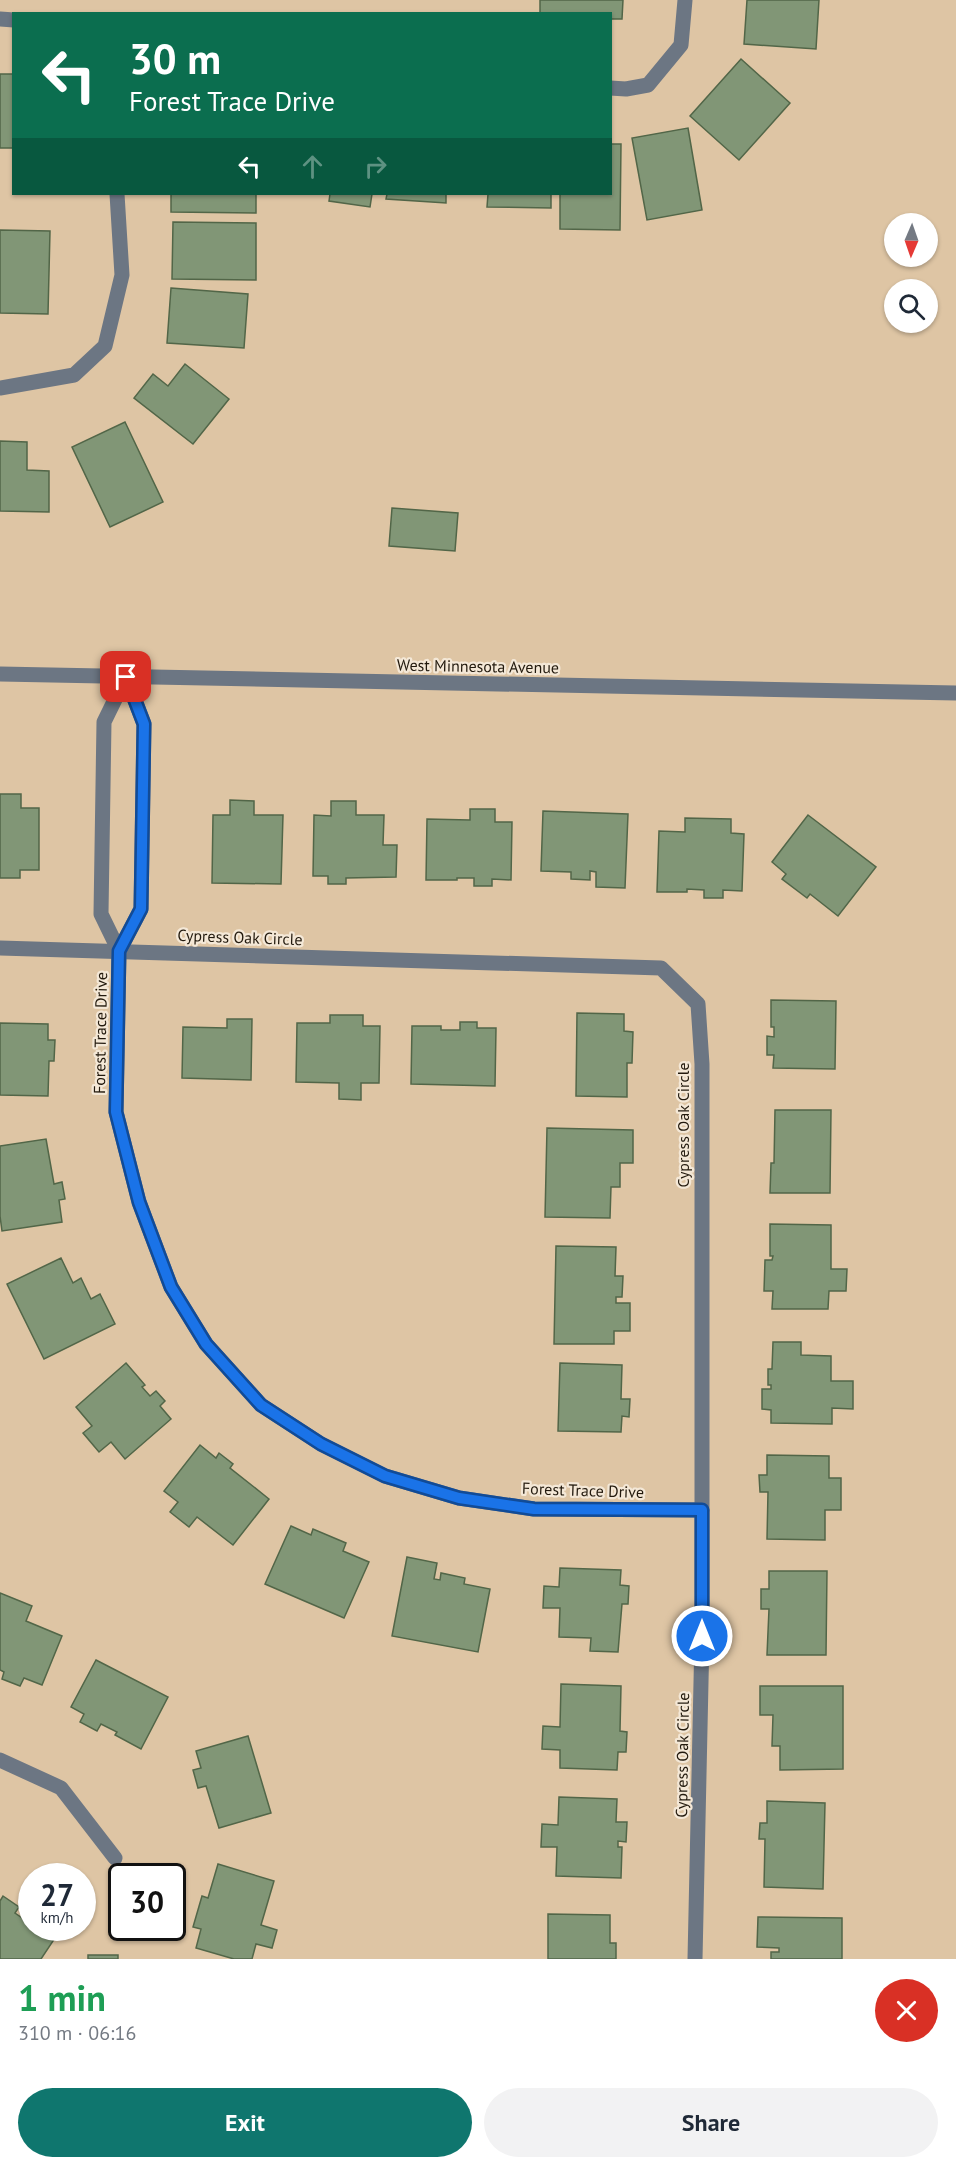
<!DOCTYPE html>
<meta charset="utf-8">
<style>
:root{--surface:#fff;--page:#f2f2f3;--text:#1f2937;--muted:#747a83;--accent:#0f766e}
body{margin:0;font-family:"PT Sans",sans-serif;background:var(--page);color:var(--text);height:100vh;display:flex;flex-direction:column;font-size:22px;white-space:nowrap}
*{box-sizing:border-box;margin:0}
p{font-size:20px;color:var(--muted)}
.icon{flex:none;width:33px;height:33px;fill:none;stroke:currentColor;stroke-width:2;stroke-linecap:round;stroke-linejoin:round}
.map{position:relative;height:1959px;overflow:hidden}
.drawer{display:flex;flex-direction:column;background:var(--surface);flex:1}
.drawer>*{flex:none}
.guide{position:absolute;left:12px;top:12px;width:600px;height:183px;border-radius:0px;box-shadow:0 2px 4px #0004;background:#0b6e4f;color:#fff;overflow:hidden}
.needle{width:39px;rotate:182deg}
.tools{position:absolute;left:884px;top:213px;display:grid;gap:12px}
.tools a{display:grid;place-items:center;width:54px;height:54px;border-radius:50%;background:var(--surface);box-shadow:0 2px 4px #0004;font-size:30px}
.speed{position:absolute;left:18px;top:1863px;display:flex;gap:12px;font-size:30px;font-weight:700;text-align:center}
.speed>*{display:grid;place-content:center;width:78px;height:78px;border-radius:50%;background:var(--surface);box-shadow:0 2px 4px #0004;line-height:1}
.speed small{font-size:15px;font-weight:400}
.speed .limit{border:3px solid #111;border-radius:9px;background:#fff;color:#111}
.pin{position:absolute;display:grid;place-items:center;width:51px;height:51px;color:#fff;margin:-26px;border-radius:12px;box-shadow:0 3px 9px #0006}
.me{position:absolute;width:66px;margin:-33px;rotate:0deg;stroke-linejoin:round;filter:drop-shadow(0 0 4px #0008)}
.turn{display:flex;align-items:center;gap:21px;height:126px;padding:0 18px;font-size:27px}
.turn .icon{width:78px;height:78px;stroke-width:2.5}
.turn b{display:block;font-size:42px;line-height:51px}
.lanes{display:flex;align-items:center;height:57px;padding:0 18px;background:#0003;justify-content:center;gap:30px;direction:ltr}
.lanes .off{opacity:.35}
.round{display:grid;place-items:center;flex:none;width:63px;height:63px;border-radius:32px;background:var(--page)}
.overview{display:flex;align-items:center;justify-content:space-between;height:102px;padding:0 18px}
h1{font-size:36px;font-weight:700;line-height:45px;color:#1e9e55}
.action{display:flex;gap:12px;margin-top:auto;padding:12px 18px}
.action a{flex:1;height:69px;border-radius:36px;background:var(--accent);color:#fff;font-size:24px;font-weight:700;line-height:69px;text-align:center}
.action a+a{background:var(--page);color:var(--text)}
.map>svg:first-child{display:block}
.building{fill:#819676;stroke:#526648;stroke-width:1.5}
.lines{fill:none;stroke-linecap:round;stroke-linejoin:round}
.minor{stroke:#6c7683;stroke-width:15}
.route-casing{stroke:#114b97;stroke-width:15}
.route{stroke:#1a73e8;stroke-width:10}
.labels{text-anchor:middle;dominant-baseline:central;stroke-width:4.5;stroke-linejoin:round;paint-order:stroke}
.street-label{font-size:16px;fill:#22190d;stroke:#f4e8d7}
</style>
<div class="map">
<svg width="956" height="1959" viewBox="0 0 956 1959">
<rect width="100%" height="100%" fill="#dec5a4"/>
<g class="building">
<path d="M 540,0 L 623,0 L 622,19 L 610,19 L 610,14 L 540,14 Z"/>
<path d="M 747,0 L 819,0 L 816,49 L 744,44 Z"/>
<path d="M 741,59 L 790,103 L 739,160 L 690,116 Z"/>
<rect x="0" y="74" width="14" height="74"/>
<path d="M 688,128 L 702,210 L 647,220 L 632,138 Z"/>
<path d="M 610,144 L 621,144 L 620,230 L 560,229 L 560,194 L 610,194 Z"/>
<path d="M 171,194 L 256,194 L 256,213 L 171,212 Z"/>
<path d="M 330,194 L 372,194 L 370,207 L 329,201 Z"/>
<path d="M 387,194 L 446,194 L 446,203 L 386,199 Z"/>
<path d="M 488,194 L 551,194 L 551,208 L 487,207 Z"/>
<path d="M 173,222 L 256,223 L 256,280 L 172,279 Z"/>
<path d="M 0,230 L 50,231 L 48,314 L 0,313 Z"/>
<path d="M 171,288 L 248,294 L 244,348 L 167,343 Z"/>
<path d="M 185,364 L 229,399 L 193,444 L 134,398 L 153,374 L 168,386 Z"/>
<path d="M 125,422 L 163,502 L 110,527 L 72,447 Z"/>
<path d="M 0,441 L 27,442 L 27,470 L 49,471 L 49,512 L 0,511 Z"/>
<path d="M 392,508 L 458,513 L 455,551 L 389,546 Z"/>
<path d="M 0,794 L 21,794 L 21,808 L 39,808 L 39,870 L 20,870 L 20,878 L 0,878 Z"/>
<path d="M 230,800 L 254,801 L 254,815 L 283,815 L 281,884 L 212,883 L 213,815 L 230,815 Z"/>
<path d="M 331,801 L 356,801 L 356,815 L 384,815 L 383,845 L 397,845 L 396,877 L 346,878 L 346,884 L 328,884 L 328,876 L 313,876 L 314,815 L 331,816 Z"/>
<path d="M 470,809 L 495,809 L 495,822 L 512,822 L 511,880 L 492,879 L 492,886 L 474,886 L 474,878 L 457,878 L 457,880 L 426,880 L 427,819 L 470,820 Z"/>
<path d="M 543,811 L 628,814 L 625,888 L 596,887 L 596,872 L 590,871 L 590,880 L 571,879 L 571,872 L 541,871 Z"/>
<path d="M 808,815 L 876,867 L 838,916 L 810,894 L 807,898 L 782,879 L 786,874 L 772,862 Z"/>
<path d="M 685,818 L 731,819 L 731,833 L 744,834 L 742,891 L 723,890 L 723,898 L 704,898 L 704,890 L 687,889 L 687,892 L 657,892 L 659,831 L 685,832 Z"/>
<path d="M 771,1000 L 836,1001 L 835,1069 L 773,1068 L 774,1055 L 767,1055 L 767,1036 L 774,1037 L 774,1027 L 771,1027 Z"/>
<path d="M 577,1013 L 624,1014 L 624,1031 L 633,1032 L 632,1063 L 627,1063 L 627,1097 L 576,1096 Z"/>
<path d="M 330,1015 L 363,1015 L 363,1026 L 380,1026 L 379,1083 L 361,1083 L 361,1100 L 339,1099 L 339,1083 L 296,1082 L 297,1023 L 330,1023 Z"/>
<path d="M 227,1019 L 252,1019 L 251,1080 L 182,1078 L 183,1027 L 227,1028 Z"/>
<path d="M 460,1022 L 477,1022 L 477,1028 L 496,1028 L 495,1086 L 411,1084 L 412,1026 L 441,1026 L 441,1030 L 460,1030 Z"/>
<path d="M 0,1023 L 48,1024 L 48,1040 L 55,1040 L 54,1061 L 49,1061 L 48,1096 L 0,1095 Z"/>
<path d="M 775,1110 L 831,1110 L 830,1193 L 770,1193 L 771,1163 L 774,1163 Z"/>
<path d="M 547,1128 L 633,1130 L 633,1163 L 620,1163 L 620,1187 L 611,1187 L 610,1218 L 545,1217 Z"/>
<path d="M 46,1139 L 54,1184 L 62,1182 L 65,1199 L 59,1200 L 62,1222 L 2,1231 L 0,1216 L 0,1146 Z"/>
<path d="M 770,1224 L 831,1225 L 831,1269 L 847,1269 L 846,1291 L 829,1291 L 828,1309 L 772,1309 L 773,1291 L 764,1291 L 765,1260 L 772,1260 L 773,1256 L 770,1256 Z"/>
<path d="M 556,1246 L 616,1247 L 615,1276 L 623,1276 L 622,1297 L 616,1297 L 616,1303 L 630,1303 L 630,1331 L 614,1331 L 614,1344 L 554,1344 Z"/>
<path d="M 61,1258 L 73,1283 L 81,1278 L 91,1299 L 100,1294 L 115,1324 L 44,1359 L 7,1284 Z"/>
<path d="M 773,1342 L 801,1342 L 801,1355 L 831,1356 L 831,1381 L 853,1381 L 853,1409 L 832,1408 L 832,1424 L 771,1423 L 771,1410 L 762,1409 L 762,1389 L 771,1389 L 771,1385 L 768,1385 L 768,1369 L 772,1369 Z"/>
<path d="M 126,1363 L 145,1385 L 142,1387 L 150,1396 L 156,1391 L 165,1401 L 160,1406 L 171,1419 L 125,1459 L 111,1442 L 99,1452 L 83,1433 L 92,1426 L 76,1407 Z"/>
<path d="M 560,1363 L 622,1365 L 621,1399 L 630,1399 L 629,1417 L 622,1416 L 621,1432 L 558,1431 Z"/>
<path d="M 200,1445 L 216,1458 L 219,1453 L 233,1464 L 230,1468 L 269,1499 L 233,1545 L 197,1517 L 189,1527 L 170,1512 L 178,1502 L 164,1491 Z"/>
<path d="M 767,1455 L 829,1456 L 829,1478 L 841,1478 L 841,1510 L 825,1510 L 825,1540 L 767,1539 L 768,1492 L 760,1492 L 759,1475 L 767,1475 Z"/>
<path d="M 291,1526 L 311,1535 L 313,1529 L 346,1543 L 343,1551 L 369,1562 L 344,1618 L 265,1584 Z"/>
<path d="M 407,1557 L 437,1563 L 434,1579 L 440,1580 L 441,1573 L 465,1578 L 464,1584 L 490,1589 L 478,1652 L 392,1636 Z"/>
<path d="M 560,1568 L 621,1570 L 620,1585 L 629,1586 L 628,1604 L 622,1604 L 618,1652 L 590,1651 L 591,1638 L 559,1637 L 560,1608 L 543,1608 L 544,1586 L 559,1587 Z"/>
<path d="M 769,1571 L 827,1571 L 826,1655 L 767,1655 L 769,1609 L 761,1609 L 761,1589 L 769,1589 Z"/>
<path d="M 0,1593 L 32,1606 L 26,1621 L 62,1636 L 42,1685 L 24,1678 L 20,1686 L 2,1679 L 4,1672 L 0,1670 Z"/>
<path d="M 96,1660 L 168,1697 L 141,1749 L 115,1735 L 117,1732 L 101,1724 L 97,1731 L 80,1722 L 84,1714 L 71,1707 Z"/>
<path d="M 561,1684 L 621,1686 L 620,1731 L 627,1732 L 626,1752 L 618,1752 L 617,1770 L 560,1768 L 560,1750 L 542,1749 L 543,1726 L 560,1727 Z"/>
<path d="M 760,1686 L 843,1686 L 843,1769 L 780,1770 L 780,1746 L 772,1746 L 773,1715 L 760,1715 Z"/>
<path d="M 248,1736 L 271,1813 L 219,1828 L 206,1786 L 198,1788 L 193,1770 L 201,1768 L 196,1751 Z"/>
<path d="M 559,1797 L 617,1799 L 616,1822 L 627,1822 L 626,1842 L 618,1841 L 618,1847 L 622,1847 L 621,1878 L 556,1876 L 557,1847 L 541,1847 L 542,1824 L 558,1825 Z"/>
<path d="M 767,1801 L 825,1803 L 823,1889 L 764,1887 L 765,1839 L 759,1839 L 760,1823 L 767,1823 Z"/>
<path d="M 218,1864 L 274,1881 L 261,1925 L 277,1930 L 272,1948 L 256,1944 L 252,1959 L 234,1959 L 196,1948 L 201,1929 L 193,1927 L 202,1896 L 208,1898 Z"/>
<path d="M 3,1896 L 19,1907 L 15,1913 L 28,1922 L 29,1920 L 32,1922 L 32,1928 L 40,1928 L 55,1938 L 41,1959 L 0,1959 L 0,1901 Z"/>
<path d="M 548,1914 L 610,1915 L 610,1943 L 616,1943 L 616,1959 L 548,1959 Z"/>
<path d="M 758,1917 L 842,1918 L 842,1959 L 771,1959 L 771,1952 L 779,1952 L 779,1948 L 757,1947 Z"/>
<rect x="88" y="1955" width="30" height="4"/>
</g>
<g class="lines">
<g class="minor">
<path d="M 0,19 L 14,20"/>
<path d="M 610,88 L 626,89 L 648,85 L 681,45 L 685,0"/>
<path d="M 0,388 L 74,375 L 105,346 L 122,275 L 117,194"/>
<path d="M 0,674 L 956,693"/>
<path d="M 126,677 L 144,724 L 141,909 L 119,951 L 116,1112 L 139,1202 L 171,1287 L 206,1344 L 261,1405 L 321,1444 L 385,1476 L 459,1498 L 534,1509 L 702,1510"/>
<path d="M 0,948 L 661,968 L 698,1004 L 702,1064 L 702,1636 L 695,1959"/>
<path d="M 119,951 L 101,914 L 104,722 L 126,677"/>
<path d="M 0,1760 L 61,1788 L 115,1858"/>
</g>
</g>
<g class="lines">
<g class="route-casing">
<path id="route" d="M 126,677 L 144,724 L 141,909 L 119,951 L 116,1112 L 139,1202 L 171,1287 L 206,1344 L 261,1405 L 321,1444 L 385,1476 L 459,1498 L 534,1509 L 702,1510 L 702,1636"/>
</g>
<use href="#route" class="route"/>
</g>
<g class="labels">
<g class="street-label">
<text transform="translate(478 666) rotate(1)">West Minnesota Avenue</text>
<text transform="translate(240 937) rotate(2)">Cypress Oak Circle</text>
<text transform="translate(100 1033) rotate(-89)">Forest Trace Drive</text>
<text transform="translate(683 1125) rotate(-90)">Cypress Oak Circle</text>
<text transform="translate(583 1490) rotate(2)">Forest Trace Drive</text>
<text transform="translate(682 1755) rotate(-89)">Cypress Oak Circle</text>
</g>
</g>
</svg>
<div class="tools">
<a><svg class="needle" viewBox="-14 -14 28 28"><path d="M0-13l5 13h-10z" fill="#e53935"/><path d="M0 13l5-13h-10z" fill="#747a83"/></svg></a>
<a><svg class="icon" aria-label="search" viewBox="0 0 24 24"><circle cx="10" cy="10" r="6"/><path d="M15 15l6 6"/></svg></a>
</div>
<div class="speed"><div>27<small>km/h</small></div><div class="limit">30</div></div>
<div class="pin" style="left:126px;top:677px;background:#d93025"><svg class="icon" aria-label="arrive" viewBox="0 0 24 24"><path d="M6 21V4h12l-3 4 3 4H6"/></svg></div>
<svg class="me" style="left:702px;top:1636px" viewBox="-20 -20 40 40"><circle r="17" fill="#1a73e8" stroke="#fff" stroke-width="3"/><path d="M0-11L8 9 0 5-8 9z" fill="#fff"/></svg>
<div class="guide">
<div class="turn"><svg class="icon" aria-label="left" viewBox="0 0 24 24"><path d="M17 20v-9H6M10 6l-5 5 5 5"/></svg><div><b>30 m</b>Forest Trace Drive</div></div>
<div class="lanes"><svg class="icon" aria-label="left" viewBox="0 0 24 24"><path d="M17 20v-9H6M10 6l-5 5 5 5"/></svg><svg class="icon off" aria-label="ahead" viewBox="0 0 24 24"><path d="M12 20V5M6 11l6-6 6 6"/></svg><svg class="icon off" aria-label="right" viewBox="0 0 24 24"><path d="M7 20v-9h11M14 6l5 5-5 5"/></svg></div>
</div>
</div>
<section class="drawer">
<div class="overview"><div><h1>1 min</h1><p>310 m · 06:16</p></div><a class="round" style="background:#d93025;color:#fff"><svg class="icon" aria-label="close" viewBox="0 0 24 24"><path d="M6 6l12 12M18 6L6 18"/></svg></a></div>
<div class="action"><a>Exit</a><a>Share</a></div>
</section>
